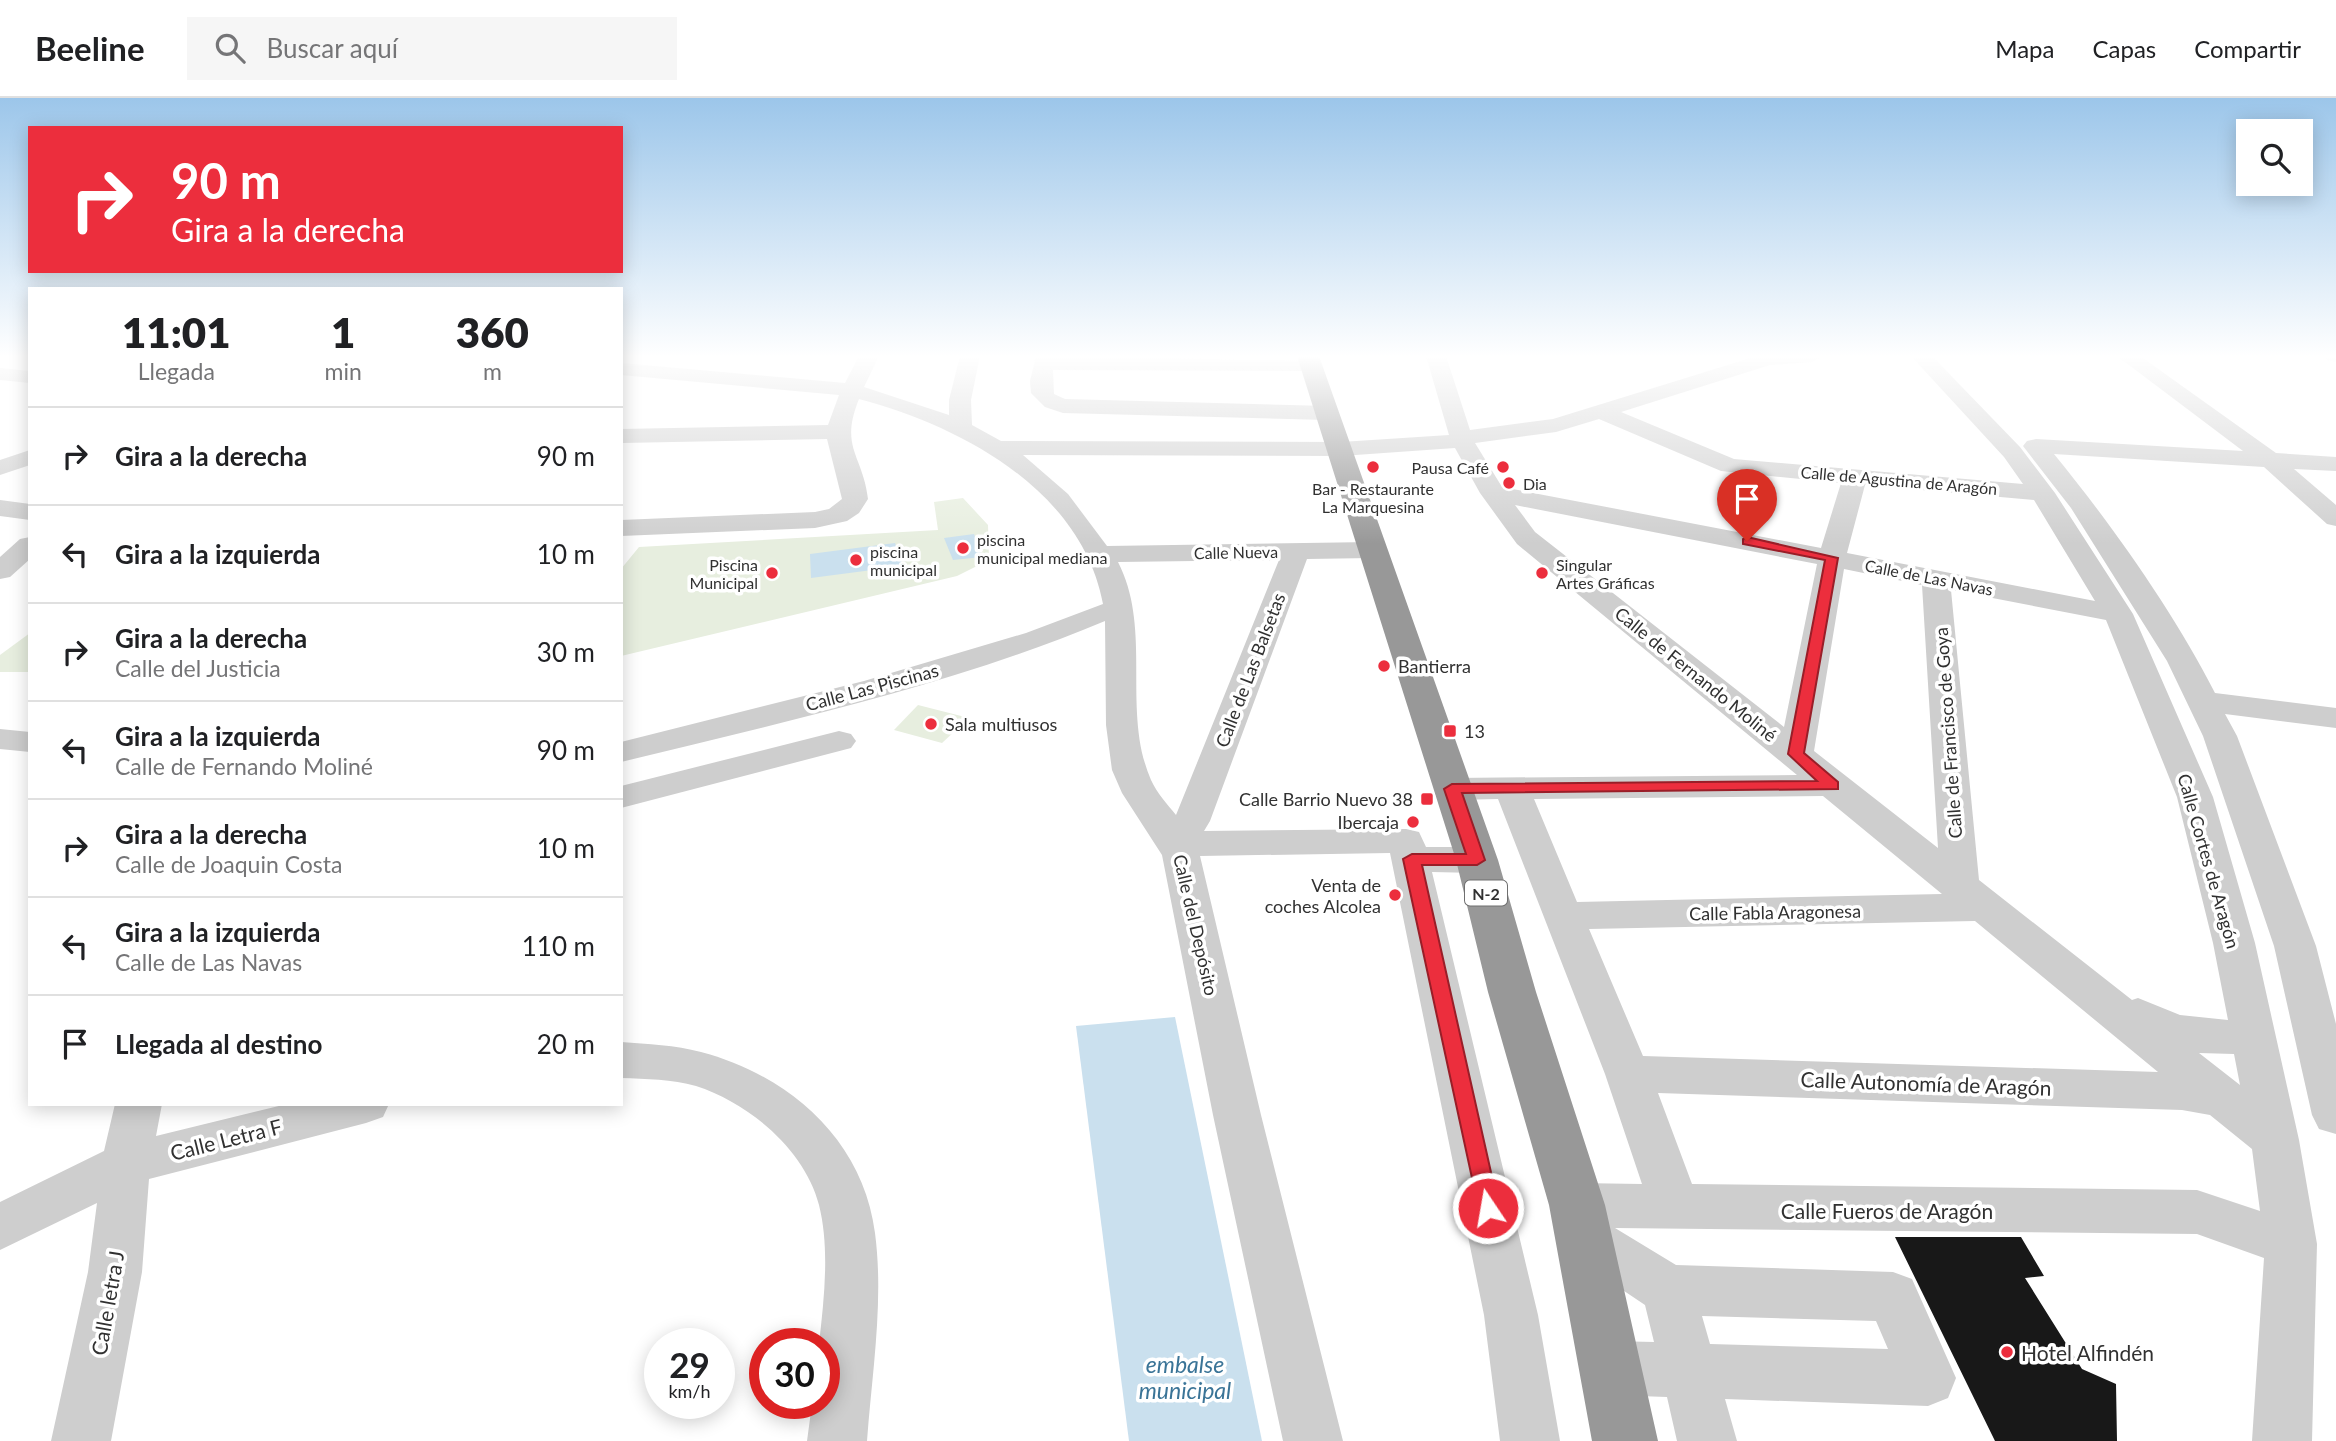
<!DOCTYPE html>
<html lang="es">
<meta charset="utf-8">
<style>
:root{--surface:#fff;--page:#f6f6f6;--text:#202124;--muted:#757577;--line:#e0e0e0}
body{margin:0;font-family:Lato,sans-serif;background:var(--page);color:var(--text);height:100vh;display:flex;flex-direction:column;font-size:26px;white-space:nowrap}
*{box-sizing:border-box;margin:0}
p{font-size:23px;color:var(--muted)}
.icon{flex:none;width:38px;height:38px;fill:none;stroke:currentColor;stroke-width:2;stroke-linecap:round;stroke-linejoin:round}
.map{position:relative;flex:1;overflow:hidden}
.panel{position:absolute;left:28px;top:189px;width:595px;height:819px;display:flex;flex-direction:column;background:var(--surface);border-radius:0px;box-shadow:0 4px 18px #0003}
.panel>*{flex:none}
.banner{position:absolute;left:28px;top:28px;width:595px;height:147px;border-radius:0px;box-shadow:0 4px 18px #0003;background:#ec2e3d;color:#fff;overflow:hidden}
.controls{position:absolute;left:2236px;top:21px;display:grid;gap:14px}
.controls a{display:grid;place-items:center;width:77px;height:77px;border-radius:0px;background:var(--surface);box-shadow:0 4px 18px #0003;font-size:35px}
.speed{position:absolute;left:644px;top:1230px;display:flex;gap:14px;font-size:35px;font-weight:700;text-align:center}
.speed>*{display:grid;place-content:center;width:91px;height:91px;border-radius:50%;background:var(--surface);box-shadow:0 4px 18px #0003;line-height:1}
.speed small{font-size:18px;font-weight:400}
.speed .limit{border:10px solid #d22;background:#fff;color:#111}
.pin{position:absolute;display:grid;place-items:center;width:60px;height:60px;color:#fff;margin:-72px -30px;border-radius:50% 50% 50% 0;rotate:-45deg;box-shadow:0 0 7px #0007}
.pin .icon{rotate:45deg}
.me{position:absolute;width:77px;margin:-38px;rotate:348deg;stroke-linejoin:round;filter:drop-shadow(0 0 5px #0008)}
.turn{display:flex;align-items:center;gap:24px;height:147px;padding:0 28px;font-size:32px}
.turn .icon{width:91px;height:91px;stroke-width:2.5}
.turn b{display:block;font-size:49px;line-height:60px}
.eta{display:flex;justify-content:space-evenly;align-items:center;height:119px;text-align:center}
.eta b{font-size:42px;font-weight:800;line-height:49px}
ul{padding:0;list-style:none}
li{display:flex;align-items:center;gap:21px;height:98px;padding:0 28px;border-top:2px solid var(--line)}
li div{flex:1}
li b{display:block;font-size:26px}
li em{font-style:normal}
header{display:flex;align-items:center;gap:42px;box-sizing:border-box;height:98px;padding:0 35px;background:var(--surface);border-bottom:2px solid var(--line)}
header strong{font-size:33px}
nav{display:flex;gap:38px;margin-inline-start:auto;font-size:24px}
.search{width:490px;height:63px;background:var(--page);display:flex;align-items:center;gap:18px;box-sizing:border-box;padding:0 24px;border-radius:0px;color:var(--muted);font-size:26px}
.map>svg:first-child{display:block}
.green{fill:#e7eedf}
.water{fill:#cae0ee}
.building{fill:#181818}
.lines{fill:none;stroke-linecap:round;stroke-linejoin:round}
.minor{fill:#cecece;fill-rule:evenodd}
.highway{fill:#989898;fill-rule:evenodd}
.route{fill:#ec2e3d;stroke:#991e28;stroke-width:2}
.poi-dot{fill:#ec2e3d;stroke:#fff;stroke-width:2.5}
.labels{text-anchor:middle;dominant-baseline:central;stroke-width:7;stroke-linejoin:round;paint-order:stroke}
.far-poi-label{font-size:16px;fill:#313131;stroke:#fff;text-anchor:start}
.far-street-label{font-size:16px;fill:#313131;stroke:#fff}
.shield{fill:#fff;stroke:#6f6f6f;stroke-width:2}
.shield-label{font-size:16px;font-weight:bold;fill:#313131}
.poi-label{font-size:18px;fill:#313131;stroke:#fff;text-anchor:start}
.street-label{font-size:18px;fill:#313131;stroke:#fff}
.near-street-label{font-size:21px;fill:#313131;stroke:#fff}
.near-poi-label{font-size:21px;fill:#313131;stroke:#fff;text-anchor:start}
.near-water-label{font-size:23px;font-style:italic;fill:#3a7497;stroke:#fff}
</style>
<header>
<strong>Beeline</strong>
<div class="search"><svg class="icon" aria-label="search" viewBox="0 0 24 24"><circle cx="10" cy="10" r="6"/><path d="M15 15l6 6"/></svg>Buscar aquí</div>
<nav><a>Mapa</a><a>Capas</a><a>Compartir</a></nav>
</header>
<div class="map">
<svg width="2336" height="1343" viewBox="0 0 2336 1343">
<rect width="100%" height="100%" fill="#fff"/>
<g class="green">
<path d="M 963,400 L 988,427 L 989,462 L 957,478 L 621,558 L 621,471 L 639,449 L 938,432 L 934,404 Z"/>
<path d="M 30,535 L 30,574 L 0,574 L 0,557 Z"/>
<path d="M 918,607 L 969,620 L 942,645 L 894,632 Z"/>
</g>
<g class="water">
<path d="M 974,436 L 982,459 L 953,462 L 944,440 Z"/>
<path d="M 895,445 L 903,468 L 811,480 L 810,456 Z"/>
<path d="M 1175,919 L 1262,1343 L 1129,1343 L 1076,928 Z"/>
</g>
<path class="building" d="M 1895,1139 L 2021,1139 L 2044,1178 L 2025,1180 L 2082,1271 L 2116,1286 L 2117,1343 L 1995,1343 Z"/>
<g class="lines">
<g class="minor">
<path d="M 859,258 L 879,258 L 864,289 L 949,317 L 949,302 L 960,258 L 980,258 L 971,302 L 972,327 L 1001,343 L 1341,344 L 1449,337 L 1426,258 L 1446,258 L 1470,332 L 1553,321 L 1757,258 L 1822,258 L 1812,264 L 1770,267 L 1621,314 L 1734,361 L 2023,386 L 2004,359 L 1911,258 L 1932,258 L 2020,349 L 2055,395 L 2133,516 L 2213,699 L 2255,845 L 2299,1042 L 2317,1146 L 2312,1343 L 2252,1343 L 2264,1160 L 2197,1136 L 1615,1130 L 1676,1167 L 1893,1174 L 1912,1181 L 1956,1280 L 1948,1300 L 1928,1308 L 1725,1301 L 1737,1343 L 1677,1343 L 1667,1299 L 1610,1297 L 1590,1289 L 1582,1270 L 1590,1251 L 1610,1243 L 1654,1244 L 1645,1207 L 1566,1154 L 1558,1138 L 1564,1125 L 1559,1123 L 1552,1107 L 1559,1091 L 1577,1085 L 1642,1086 L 1605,976 L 1498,701 L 1453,702 L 1440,699 L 1435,691 L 1440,683 L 1453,680 L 1797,677 L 1517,446 L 1480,395 L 1455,350 L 1341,358 L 1023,357 L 1068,396 L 1107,448 L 1372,444 L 1382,446 L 1386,452 L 1382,458 L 1372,460 L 1307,461 L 1210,723 L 1204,733 L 1406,731 L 1419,734 L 1426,749 L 1477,749 L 1491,753 L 1496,762 L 1491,771 L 1477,775 L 1432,774 L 1538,1217 L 1560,1343 L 1500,1343 L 1484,1217 L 1390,755 L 1200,758 L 1261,1017 L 1343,1343 L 1283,1343 L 1213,1017 L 1162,757 L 1122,695 L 1112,672 L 1106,627 L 1105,523 C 950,588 784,624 621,664 L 621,644 L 864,583 L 1026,535 L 1103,506 C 1082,392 961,328 859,301 C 839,350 863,357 868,401 L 859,415 L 847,423 L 815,430 L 621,438 L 621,422 L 815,414 L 829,411 L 842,401 L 827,341 L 621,345 L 621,331 L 828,327 L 839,297 L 621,277 L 621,265 L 845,285 ZM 1599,321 L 1721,373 L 1841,385 L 1821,450 L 1502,389 L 1475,345 L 1556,334 ZM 1865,387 L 2034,402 L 2095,503 L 1847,455 ZM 1515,407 L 1817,466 L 1784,629 L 1535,434 ZM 1279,462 L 1176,717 C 1167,706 1157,695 1151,682 C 1121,613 1153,532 1118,464 ZM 1844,471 L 1922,487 L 1938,750 L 1814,653 ZM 1951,492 L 2106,522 L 2177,699 L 2213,845 L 2228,922 L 2180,917 L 2138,900 L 2132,902 L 1979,782 ZM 1823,698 L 1942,796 L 1577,804 L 1534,701 ZM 1975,823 L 2158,974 L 1643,958 L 1589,831 ZM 2199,955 L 2234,956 L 2240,987 ZM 1658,995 L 2182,1012 L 2210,1017 L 2252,1051 L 2260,1113 L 2197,1092 L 1692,1086 ZM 1702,1218 L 1876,1223 L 1888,1251 L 1710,1246 Z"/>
<path d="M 1036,258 L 1312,263 L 1319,265 L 1322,269 L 1319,273 L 1053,272 L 1054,296 L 1065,301 L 1327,308 L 1338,315 L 1327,322 L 1063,315 L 1045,309 L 1031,295 L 1030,283 Z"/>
<path d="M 2117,258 L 2140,258 L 2276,355 L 2336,359 L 2336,373 L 2294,371 L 2336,407 L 2336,428 L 2327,426 L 2264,369 L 2054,356 C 2112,427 2173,513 2215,595 L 2336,610 L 2336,630 L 2225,616 L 2237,638 L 2316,848 L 2336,926 L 2336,1036 L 2319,1031 L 2312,1017 L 2274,848 L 2203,638 L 2167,563 L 2071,410 L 2023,348 L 2027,343 L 2036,341 L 2243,353 Z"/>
<path d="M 2325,258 L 2336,258 L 2336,264 L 2328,262 Z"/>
<path d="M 0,270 L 30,273 L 30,285 L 0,282 Z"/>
<path d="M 30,352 L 30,367 L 0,377 L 0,362 Z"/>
<path d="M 0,402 L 30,406 L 30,422 L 0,418 Z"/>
<path d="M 30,439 L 30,461 L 10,479 L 0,481 L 0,459 L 20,441 Z"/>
<path d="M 0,631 L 30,634 L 30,654 L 0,651 Z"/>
<path d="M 839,633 L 851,636 L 856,643 L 851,650 L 621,710 L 621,688 Z"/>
<path d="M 621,944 C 648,946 675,947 701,954 C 788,977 863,1041 875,1135 C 884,1203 872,1275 867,1343 L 807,1343 L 812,1306 L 824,1306 L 824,1246 L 819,1246 C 824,1201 830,1151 819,1107 C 805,1052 749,1005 696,988 C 672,981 646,981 621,980 Z"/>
<path d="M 115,1006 L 162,1006 L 156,1038 L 287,1006 L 389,1006 L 383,1019 L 366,1025 L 149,1081 L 142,1174 L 111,1343 L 51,1343 L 88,1174 L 97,1105 L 0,1152 L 0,1104 L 104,1053 Z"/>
</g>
<path class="highway" d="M 1297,258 L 1319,258 L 1498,762 L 1536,894 L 1605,1107 L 1658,1343 L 1592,1343 L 1549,1107 L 1488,894 L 1456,762 Z"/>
</g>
<linearGradient id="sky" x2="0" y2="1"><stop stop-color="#9cc6ea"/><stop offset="0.58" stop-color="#fff"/><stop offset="1" stop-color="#fff" stop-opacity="0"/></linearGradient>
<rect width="2336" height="446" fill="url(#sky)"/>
<path class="route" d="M 1747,439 L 1838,460 L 1804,655 L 1838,684 L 1838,691 L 1462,695 L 1485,762 L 1477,767 L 1422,767 L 1499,1110 L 1496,1117 L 1488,1120 L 1480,1117 L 1403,761 L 1412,756 L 1466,756 L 1444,691 L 1452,686 L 1817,683 L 1788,656 L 1825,462 L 1743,446 L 1743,441 Z"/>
<g class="poi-dot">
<circle cx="1373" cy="369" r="7"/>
<circle cx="1503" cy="369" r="7"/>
<circle cx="1509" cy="385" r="7"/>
<circle cx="963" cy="450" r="7"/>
<circle cx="856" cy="462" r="7"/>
<circle cx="772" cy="475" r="7"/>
<circle cx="1542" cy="475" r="7"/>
<circle cx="1384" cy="568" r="7"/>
<circle cx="931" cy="626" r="7"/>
<rect x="1443" y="626" width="14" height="14" rx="3.5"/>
<rect x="1420" y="694" width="14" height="14" rx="3.5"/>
<circle cx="1413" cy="724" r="7"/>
<circle cx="1395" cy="797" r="7"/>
<circle cx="2007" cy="1254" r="7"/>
</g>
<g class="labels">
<g class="far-poi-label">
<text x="1489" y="369" text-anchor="end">Pausa Café</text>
<text x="1523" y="385">Dia</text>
<text x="1373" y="390" text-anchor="middle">Bar - Restaurante<tspan x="1373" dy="18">La Marquesina</tspan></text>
<text x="977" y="441">piscina<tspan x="977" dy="18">municipal mediana</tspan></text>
<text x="870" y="453">piscina<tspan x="870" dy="18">municipal</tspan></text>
<text x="758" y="466" text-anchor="end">Piscina<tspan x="758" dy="18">Municipal</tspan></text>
<text x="1556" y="466">Singular<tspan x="1556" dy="18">Artes Gráficas</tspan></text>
</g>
<g class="far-street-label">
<text transform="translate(1899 382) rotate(5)">Calle de Agustina de Aragón</text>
<text transform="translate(1236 454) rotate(-1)">Calle Nueva</text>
<text transform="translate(1929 479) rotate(11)">Calle de Las Navas</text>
</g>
<rect class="shield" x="1465" y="782.5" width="42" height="25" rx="5"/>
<g class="shield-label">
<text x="1486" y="795">N-2</text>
</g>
<g class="poi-label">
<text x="1398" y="568">Bantierra</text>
<text x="945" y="626">Sala multiusos</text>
<text x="1464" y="633">13</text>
<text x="1413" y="701" text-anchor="end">Calle Barrio Nuevo 38</text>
<text x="1399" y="724" text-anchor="end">Ibercaja</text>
<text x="1381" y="787" text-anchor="end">Venta de<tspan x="1381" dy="21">coches Alcolea</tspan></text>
</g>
<g class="street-label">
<text transform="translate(1250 572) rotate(-69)">Calle de Las Balsetas</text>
<text transform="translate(1696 576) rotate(39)">Calle de Fernando Moliné</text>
<text transform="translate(872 589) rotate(-15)">Calle Las Piscinas</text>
<text transform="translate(1948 635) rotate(-94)">Calle de Francisco de Goya</text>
<text transform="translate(2209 763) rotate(74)">Calle Cortes de Aragón</text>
<text transform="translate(1775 814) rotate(-1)">Calle Fabla Aragonesa</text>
<text transform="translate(1196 827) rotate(77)">Calle del Depósito</text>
</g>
<g class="near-street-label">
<text transform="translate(1926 985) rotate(2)">Calle Autonomía de Aragón</text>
<text transform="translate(226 1041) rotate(-14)">Calle Letra F</text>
<text x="1887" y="1112">Calle Fueros de Aragón</text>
<text transform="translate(107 1205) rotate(-80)">Calle letra J</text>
</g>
<g class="near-poi-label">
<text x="2021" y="1254">Hotel Alfindén</text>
</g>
<g class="near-water-label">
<text x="1185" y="1266">embalse<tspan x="1185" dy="26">municipal</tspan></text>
</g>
</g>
</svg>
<div class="controls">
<a><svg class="icon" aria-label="search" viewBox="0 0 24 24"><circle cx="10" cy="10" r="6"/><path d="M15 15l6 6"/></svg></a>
</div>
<div class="speed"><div>29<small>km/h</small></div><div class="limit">30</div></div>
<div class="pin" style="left:1747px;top:443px;background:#d93025"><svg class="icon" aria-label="arrive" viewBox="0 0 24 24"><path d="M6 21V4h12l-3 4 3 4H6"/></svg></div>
<svg class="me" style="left:1488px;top:1110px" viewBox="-20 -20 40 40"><circle r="17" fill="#ec2e3d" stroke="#fff" stroke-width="3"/><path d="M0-11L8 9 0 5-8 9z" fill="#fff"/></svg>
<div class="banner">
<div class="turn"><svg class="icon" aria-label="right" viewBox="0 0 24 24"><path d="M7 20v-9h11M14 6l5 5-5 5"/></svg><div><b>90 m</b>Gira a la derecha</div></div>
</div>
<section class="panel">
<div class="eta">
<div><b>11:01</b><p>Llegada</p></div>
<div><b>1</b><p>min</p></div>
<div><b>360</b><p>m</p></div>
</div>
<ul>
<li><svg class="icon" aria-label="right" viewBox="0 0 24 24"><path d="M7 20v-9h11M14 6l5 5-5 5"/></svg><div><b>Gira a la derecha</b></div><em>90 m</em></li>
<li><svg class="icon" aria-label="left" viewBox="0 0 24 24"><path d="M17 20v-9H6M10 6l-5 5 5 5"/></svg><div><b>Gira a la izquierda</b></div><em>10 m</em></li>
<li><svg class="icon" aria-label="right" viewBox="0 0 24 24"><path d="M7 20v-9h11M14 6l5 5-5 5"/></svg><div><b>Gira a la derecha</b><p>Calle del Justicia</p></div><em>30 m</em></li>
<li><svg class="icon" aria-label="left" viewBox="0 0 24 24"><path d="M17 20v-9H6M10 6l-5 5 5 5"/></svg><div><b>Gira a la izquierda</b><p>Calle de Fernando Moliné</p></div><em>90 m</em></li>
<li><svg class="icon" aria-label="right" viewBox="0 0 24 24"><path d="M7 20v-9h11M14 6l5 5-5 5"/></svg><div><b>Gira a la derecha</b><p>Calle de Joaquin Costa</p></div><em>10 m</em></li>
<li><svg class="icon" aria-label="left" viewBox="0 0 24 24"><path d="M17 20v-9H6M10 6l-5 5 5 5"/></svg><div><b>Gira a la izquierda</b><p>Calle de Las Navas</p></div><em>110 m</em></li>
<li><svg class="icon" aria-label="arrive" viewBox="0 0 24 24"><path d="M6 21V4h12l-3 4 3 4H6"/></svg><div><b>Llegada al destino</b></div><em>20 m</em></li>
</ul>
</section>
</div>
